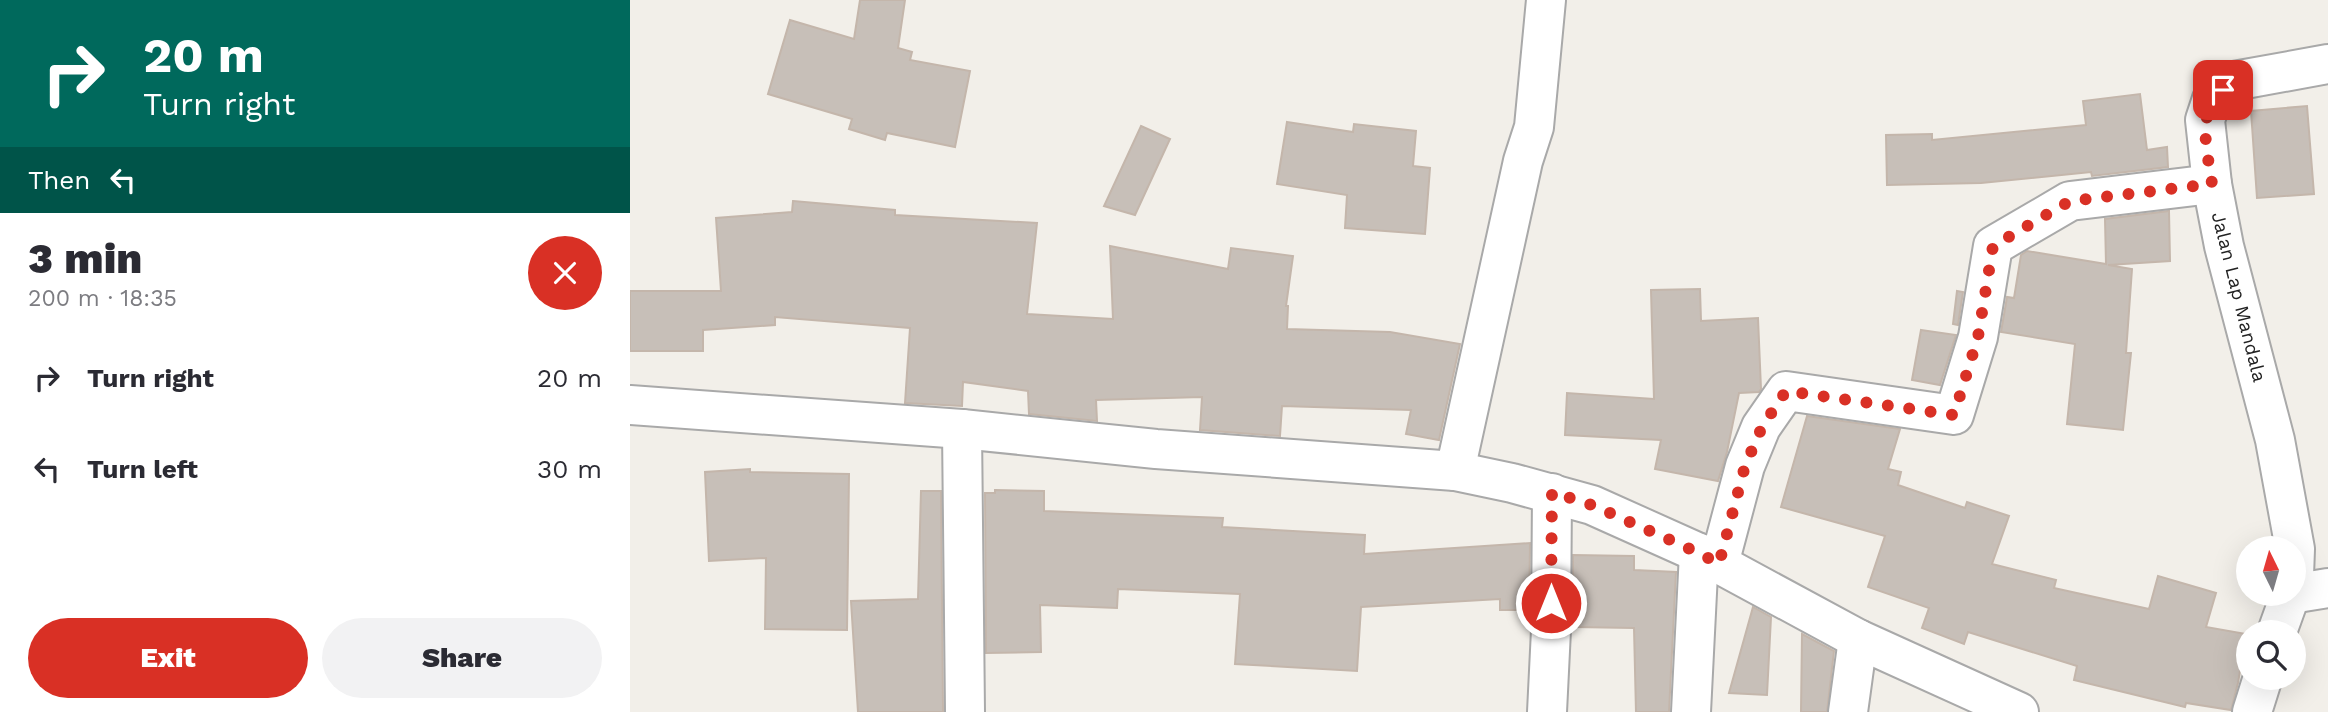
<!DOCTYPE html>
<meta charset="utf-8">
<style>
:root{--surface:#fff;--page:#f2f2f3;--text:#2b2b33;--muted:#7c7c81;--accent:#d93025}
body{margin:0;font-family:"Work Sans",sans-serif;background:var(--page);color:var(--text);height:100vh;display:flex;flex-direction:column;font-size:26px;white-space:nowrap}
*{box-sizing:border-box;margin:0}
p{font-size:23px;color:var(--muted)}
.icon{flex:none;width:38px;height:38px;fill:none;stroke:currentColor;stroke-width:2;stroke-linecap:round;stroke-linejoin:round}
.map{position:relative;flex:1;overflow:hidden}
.sheet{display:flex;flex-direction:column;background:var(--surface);width:630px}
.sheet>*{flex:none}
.guide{background:#00695c;color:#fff;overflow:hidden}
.needle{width:46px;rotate:355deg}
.tools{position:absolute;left:1606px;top:536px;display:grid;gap:14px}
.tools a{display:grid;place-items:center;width:70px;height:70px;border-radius:50%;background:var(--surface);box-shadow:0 7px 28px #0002;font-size:35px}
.pin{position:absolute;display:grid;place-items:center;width:60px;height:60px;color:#fff;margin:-30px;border-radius:14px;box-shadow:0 4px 10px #0006}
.me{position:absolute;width:77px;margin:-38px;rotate:0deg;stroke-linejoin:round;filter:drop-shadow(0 0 5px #0008)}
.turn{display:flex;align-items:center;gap:24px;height:147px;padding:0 28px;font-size:32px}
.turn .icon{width:91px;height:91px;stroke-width:2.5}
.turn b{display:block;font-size:49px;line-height:60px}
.then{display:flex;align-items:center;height:66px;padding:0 28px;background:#0003;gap:14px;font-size:26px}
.round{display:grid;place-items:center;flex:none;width:74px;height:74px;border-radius:37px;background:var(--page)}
.head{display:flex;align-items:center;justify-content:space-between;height:119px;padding:0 28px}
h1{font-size:42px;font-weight:800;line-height:52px}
.primary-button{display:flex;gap:14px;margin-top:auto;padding:14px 28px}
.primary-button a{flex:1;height:80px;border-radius:42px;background:var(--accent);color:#fff;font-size:28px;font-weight:800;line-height:80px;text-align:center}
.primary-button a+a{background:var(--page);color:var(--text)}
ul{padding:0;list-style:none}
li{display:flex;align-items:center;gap:21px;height:91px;padding:0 28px}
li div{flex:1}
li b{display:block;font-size:26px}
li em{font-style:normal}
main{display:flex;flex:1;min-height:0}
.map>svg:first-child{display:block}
.building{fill:#c7bfb8;stroke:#c4b6ab;stroke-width:2}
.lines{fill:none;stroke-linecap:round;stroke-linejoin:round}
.street-casing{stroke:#a9a9a9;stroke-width:42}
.street{stroke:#fff;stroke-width:38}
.route{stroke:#d93025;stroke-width:12;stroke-dasharray:0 21.6}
.labels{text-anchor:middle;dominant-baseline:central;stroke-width:7;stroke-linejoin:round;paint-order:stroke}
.street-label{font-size:19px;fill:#222;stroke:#fff}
</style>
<main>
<section class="sheet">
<div class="guide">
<div class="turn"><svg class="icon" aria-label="right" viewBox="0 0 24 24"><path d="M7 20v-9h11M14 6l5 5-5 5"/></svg><div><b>20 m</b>Turn right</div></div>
<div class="then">Then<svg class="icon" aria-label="left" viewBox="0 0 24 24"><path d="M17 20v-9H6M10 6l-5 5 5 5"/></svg></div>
</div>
<div class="head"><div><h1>3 min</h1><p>200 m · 18:35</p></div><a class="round" style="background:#d93025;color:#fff"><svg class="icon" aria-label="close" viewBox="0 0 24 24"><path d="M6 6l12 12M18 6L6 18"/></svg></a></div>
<ul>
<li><svg class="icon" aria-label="right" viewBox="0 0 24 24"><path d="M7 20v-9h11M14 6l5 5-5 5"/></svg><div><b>Turn right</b></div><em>20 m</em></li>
<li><svg class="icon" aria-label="left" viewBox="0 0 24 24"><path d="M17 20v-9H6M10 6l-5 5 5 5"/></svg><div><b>Turn left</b></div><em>30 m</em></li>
</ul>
<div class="primary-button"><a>Exit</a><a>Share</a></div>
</section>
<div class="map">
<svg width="1698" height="712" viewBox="0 0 1698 712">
<rect width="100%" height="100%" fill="#f2efe9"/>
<g class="building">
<path d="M 230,0 L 275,0 L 268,48 L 282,52 L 280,60 L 340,71 L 325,147 L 257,133 L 255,140 L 219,129 L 222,119 L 138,94 L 160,20 L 224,39 Z"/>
<path d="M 1510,94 L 1517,150 L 1537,147 L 1538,167 L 1462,176 L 1461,172 L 1351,183 L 1257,185 L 1256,135 L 1302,134 L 1302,140 L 1456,125 L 1453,101 Z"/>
<path d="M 1677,106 L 1684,194 L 1627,198 L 1621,111 Z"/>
<path d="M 657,122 L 723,132 L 724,124 L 786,131 L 783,166 L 800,168 L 795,234 L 715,228 L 717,195 L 647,184 Z"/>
<path d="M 511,126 L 540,139 L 505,215 L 474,206 Z"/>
<path d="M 163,201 L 265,210 L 265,215 L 407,223 L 397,314 L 483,319 L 480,246 L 598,269 L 601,248 L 663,256 L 656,306 L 658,306 L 657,329 L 760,332 L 830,344 L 809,440 L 776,434 L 781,410 L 652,406 L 650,436 L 570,430 L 572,397 L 466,400 L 467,421 L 399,414 L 398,391 L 333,382 L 332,406 L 275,403 L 280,328 L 145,317 L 145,325 L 73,330 L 73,351 L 0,351 L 0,291 L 91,291 L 86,218 L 162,212 Z"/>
<path d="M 1539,211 L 1540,261 L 1478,265 L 1502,269 L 1496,353 L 1501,353 L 1493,430 L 1437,424 L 1445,344 L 1371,332 L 1377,297 L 1384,298 L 1391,255 L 1397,251 L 1476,264 L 1475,219 Z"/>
<path d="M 1070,289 L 1071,321 L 1128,318 L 1131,389 L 1129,392 L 1109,393 L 1097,452 L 1088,481 L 1025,469 L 1031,440 L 935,435 L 937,393 L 1024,399 L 1021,290 Z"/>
<path d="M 1327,291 L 1333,292 L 1328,325 L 1323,324 Z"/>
<path d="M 1291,330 L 1326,335 L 1310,385 L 1282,380 Z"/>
<path d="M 1177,416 L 1270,429 L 1258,469 L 1271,472 L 1268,485 L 1335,508 L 1337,502 L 1379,516 L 1362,564 L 1426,580 L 1424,588 L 1519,609 L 1528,576 L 1586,593 L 1576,627 L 1616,634 L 1608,683 L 1601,710 L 1556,703 L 1555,707 L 1444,680 L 1447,666 L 1338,632 L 1334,644 L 1292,628 L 1299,608 L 1238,587 L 1255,536 L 1151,507 Z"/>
<path d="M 120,469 L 120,472 L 219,474 L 217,630 L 135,629 L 136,558 L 79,561 L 75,472 Z"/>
<path d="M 365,490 L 414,491 L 414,511 L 593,518 L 592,527 L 735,535 L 734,554 L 900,543 L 899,610 L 870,610 L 870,599 L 731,607 L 727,671 L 605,664 L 610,594 L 488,589 L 487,608 L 410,605 L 411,652 L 356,653 L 355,493 L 365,493 Z"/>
<path d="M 291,491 L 311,491 L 313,712 L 228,712 L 221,601 L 288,599 Z"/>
<path d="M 943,555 L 1004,556 L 1004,570 L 1046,572 L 1039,712 L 1006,712 L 1004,628 L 945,627 L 946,610 L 943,610 Z"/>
<path d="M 1123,607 L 1141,617 L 1137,695 L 1099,693 Z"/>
<path d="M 1172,634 L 1204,651 L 1197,712 L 1171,712 Z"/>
</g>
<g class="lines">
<g class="street-casing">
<g id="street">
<path d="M 0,405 L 332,429 L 526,449 L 825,471 L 882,483 L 962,505 L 1069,553 L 1228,639 L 1389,712"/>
<path d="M 332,429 L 335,712"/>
<path d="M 825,471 L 893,161 L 904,127 L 916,0"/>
<path d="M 1089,564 L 1115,466 L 1131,427 L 1156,391 L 1324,415 L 1348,337 L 1363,246 L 1440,201 L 1582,184"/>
<path d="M 1664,576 L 1665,549 L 1645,440 L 1594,246 L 1582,184 L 1575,120 L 1582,99 L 1604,81 L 1698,64"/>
<path d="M 1661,594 L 1698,588"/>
<path d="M 1647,632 L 1661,593"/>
<path d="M 917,712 L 921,630 L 922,493"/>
<path d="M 1061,712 L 1069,553"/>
<path d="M 1218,712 L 1228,639"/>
<path d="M 1622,712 L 1633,677"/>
</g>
</g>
<use href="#street" class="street"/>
</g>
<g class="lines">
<path class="route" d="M 921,603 L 922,492 L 962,505 L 1069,553 L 1089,564 L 1115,466 L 1132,427 L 1156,391 L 1324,415 L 1348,337 L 1363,246 L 1440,201 L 1582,184 C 1578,152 1565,113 1593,90"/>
</g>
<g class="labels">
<g class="street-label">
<text transform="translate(1609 297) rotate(76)">Jalan Lap Mandala</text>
</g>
</g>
</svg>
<div class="tools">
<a><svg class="needle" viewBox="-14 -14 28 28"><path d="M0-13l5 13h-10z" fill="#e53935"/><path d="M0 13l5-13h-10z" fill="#7c7c81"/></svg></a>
<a><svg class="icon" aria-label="search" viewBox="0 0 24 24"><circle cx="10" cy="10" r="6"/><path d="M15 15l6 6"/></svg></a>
</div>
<div class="pin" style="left:1593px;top:90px;background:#d93025"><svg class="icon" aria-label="arrive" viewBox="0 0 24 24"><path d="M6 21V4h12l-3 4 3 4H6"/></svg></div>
<svg class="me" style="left:921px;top:603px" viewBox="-20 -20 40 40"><circle r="17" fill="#d93025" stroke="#fff" stroke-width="3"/><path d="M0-11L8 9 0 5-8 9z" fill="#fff"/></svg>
</div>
</main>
